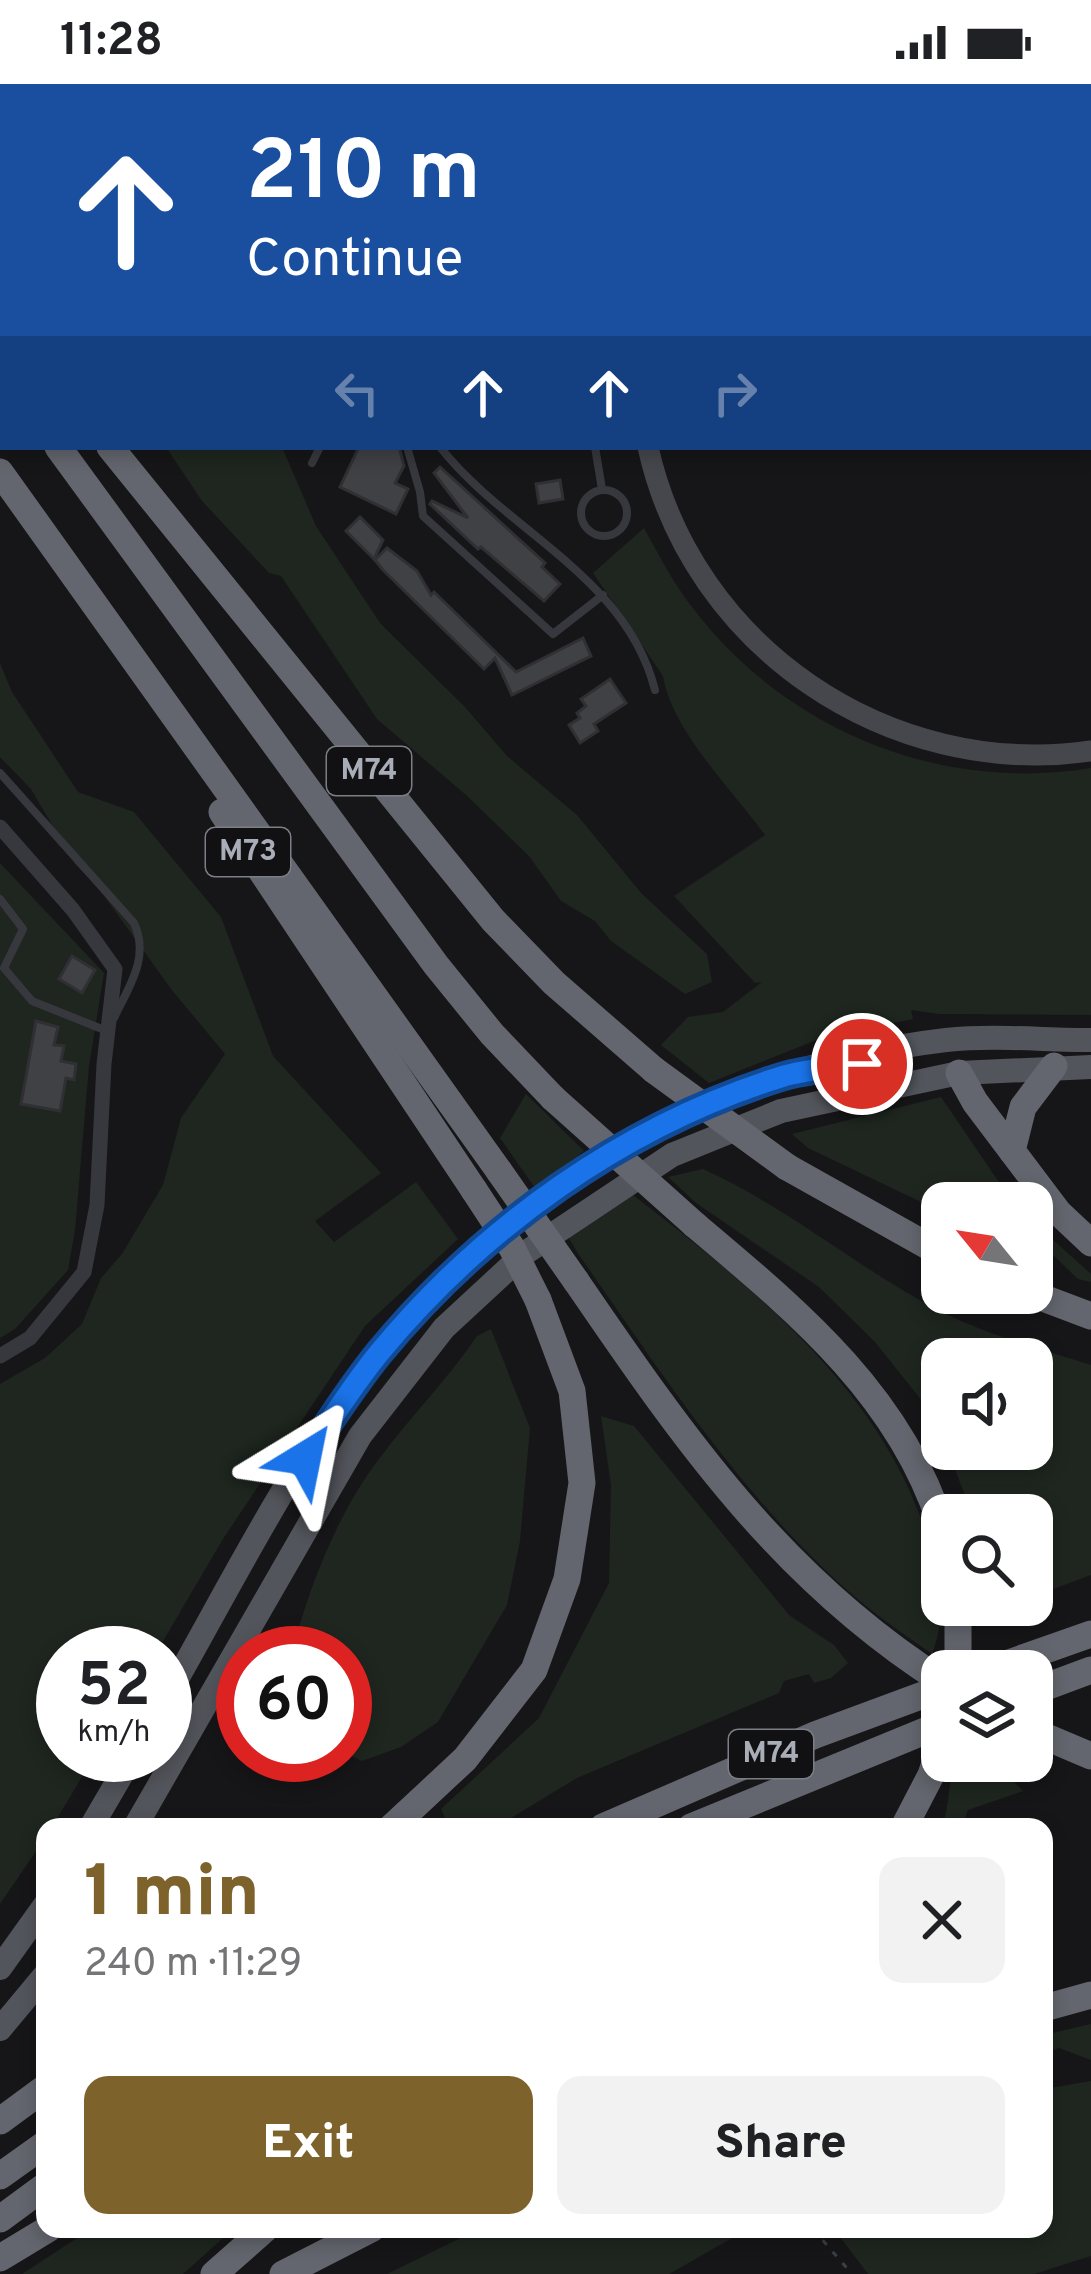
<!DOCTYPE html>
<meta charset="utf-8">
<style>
:root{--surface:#fff;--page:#f2f2f2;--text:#202124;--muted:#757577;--accent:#7e622b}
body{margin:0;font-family:Overpass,sans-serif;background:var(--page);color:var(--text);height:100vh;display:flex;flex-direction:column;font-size:45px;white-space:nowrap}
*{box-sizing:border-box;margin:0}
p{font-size:39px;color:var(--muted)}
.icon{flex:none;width:66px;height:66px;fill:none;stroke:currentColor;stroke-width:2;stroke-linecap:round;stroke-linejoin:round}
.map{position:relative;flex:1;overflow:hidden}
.drawer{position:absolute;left:36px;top:1734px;width:1017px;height:420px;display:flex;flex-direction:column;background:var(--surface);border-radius:24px;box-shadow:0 6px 18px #0003}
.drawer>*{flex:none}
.banner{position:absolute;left:0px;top:0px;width:1092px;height:366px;box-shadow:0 6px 18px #0003;background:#1a4fa0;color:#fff;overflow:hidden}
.needle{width:78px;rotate:300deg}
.buttons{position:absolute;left:921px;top:1098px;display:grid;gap:24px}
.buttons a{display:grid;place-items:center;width:132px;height:132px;border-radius:24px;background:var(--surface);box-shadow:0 6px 18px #0003;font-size:60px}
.speed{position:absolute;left:36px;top:1542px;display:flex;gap:24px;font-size:60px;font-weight:700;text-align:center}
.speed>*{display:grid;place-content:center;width:156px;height:156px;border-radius:50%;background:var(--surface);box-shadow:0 6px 18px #0003;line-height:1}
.speed small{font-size:30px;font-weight:400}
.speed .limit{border:18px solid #d22;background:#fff;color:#111}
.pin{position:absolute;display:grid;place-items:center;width:102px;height:102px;color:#fff;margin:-51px;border:6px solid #fff;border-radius:50%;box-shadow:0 3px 12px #0007}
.me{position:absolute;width:132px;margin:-66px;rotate:35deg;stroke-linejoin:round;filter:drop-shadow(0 0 9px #0008)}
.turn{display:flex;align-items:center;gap:42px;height:252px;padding:0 48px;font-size:54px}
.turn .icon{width:156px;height:156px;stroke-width:2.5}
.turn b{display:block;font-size:84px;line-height:102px}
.lanes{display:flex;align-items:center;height:114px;padding:0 48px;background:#0003;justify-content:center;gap:60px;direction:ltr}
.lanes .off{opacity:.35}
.round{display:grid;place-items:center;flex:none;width:126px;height:126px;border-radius:24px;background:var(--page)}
.headline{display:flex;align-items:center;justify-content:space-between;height:204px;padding:0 48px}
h1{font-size:72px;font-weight:800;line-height:90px;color:var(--accent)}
.primary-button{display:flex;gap:24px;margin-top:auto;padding:24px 48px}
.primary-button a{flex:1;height:138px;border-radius:24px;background:var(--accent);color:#fff;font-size:48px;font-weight:800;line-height:138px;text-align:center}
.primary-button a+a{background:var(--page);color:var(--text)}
.status{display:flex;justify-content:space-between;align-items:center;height:84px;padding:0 60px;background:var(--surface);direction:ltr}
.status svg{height:33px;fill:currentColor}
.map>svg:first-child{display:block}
.green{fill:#1e261f}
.building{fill:#404145;stroke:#303034;stroke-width:3}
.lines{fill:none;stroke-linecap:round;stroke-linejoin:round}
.path{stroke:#3d3f44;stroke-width:3;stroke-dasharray:6 9;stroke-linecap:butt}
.lane{stroke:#37383d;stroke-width:8}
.street{stroke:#37383d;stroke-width:15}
.secondary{stroke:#45474d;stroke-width:21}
.primary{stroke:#53555c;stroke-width:24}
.highway{stroke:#63666e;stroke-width:27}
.highway-bridge{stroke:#63666e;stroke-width:27}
.route-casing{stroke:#114b97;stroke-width:30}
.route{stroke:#1a73e8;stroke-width:21}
.labels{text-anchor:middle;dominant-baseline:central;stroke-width:9;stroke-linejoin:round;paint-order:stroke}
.shield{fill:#111113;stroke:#7b7e86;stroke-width:3}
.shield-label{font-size:30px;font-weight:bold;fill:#a8adb8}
</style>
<div class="status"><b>11:28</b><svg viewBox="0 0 49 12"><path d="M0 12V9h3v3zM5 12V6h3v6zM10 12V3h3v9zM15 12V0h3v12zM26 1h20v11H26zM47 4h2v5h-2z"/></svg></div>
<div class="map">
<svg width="1091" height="2190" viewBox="0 0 1091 2190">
<rect width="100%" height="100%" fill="#161618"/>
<g class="green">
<path d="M 166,363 L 282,363 L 316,442 L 380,539 L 465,623 L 507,672 L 577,731 L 642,810 L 707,870 L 712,898 L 685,910 L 611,857 L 595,837 L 561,817 L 529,772 L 466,711 L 377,635 L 281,492 L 269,489 L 202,417 Z"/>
<path d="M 644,444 C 659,471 673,499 692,523 C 785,646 940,709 1091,684 L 1091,931 L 939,930 L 911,926 L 913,935 L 824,953 L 709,999 L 661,961 L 688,933 L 723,928 L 762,898 L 755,899 L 674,812 L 765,751 C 733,707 671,645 663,592 L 593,489 Z"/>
<path d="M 0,579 L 12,608 L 78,708 L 134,728 L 221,833 L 273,972 L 381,1089 L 315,1137 L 334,1158 L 416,1098 L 458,1155 L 365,1242 L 223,1455 L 156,1569 L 63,1569 L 63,1671 L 95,1671 L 52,1743 L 45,1743 L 45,1754 L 0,1820 L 0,1300 L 45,1274 L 82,1240 L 101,1194 L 122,1170 L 163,1101 L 181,1034 L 225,970 L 171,905 L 97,802 L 75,780 L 31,705 L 0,673 Z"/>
<path d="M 0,779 L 104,889 L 89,982 L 75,1146 L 68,1186 L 15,1245 L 0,1254 Z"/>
<path d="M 526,1010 L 584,1067 L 535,1104 L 500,1054 Z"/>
<path d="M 941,1013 L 1013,1119 L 942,1119 L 942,1128 L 808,1064 L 792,1050 Z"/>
<path d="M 703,1085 C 785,1122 854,1181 934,1224 C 981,1249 1040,1265 1091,1281 L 1091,1491 L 1032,1513 L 1032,1431 L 969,1431 L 968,1419 L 947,1365 L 1032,1365 L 1032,1275 L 942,1275 L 942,1353 L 934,1332 L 875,1258 L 819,1203 L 696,1119 L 668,1093 Z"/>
<path d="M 633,1111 C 754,1204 895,1316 932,1472 C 940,1509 946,1534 932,1570 C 899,1547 866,1524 837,1497 C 735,1403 658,1284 579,1171 L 568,1153 Z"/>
<path d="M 1032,1137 L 1091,1190 L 1091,1198 L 1078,1195 L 1050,1168 L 1032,1176 Z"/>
<path d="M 491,1245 L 530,1344 L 520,1457 L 507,1521 L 438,1638 L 401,1663 L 362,1677 L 345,1669 L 345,1569 L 292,1569 C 308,1505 338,1428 379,1375 C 410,1333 447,1296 477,1252 Z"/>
<path d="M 601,1332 L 634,1342 L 789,1531 L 834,1561 L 848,1579 L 831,1594 L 814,1599 L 809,1590 L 784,1597 L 779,1609 L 577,1694 L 496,1743 L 449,1743 L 441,1725 L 539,1634 L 609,1499 L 611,1401 Z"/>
<path d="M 993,1677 L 1023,1707 L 968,1726 L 962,1743 L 942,1743 C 950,1721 948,1701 954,1678 Z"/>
<path d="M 1091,1940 L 1091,1976 L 1059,1964 L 1044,1969 L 1044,1951 Z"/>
<path d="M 1091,1997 L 1091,2172 L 1034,2190 L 868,2190 L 834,2145 L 1044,2145 L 1044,2005 Z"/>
<path d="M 91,2145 L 233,2145 L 183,2190 L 22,2190 Z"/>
<path d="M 479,2145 L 748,2145 L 669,2190 L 387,2190 Z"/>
</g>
<g class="building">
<path d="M 359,363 L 399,363 L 404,382 L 395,399 L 408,405 L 396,430 L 340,403 Z"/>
<path d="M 440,383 L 545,479 L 542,483 L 560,500 L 544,517 L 481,463 L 478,465 L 430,420 L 432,417 L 468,434 L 434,389 Z"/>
<path d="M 560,396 L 563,415 L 539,419 L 536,400 Z"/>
<path d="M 360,433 L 383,456 L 374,475 L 346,447 Z"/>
<path d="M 387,464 L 417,487 L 431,511 L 434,508 L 516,588 L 583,554 L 591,572 L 512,611 L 495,574 L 484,585 L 383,486 L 375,476 Z"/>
<path d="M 610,595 L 626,619 L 594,640 L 598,647 L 580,659 L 569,641 L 580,634 L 577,629 L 586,622 L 581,615 Z"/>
<path d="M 72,872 L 95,886 L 82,909 L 59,895 Z"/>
<path d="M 36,937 L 58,943 L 54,961 L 64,962 L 61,977 L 76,980 L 74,996 L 66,994 L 60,1027 L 21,1020 Z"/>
</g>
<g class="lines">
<path class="path" d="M 813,2145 L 852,2190"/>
<g class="lane">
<path d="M 107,0 L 109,3"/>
<path d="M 896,0 L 898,3"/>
<path d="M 407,363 L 420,408 L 423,432 L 553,550 L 603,511"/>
<path d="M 440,363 C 507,448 626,492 655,606"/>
<path d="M 595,363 L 602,405"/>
<path d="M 312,379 L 320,363"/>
<circle cx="604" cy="429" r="23"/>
<path d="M 0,689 L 134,839 C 150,874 129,902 114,934"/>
<path d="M 0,815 L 23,845 L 4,884 L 32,917 L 107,947"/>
</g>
<path class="street" d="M 0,743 L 73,826 L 115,885 L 104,980 L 97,1121 L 84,1188 L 30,1254 L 0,1272"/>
<g class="secondary">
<path d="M 748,3 L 751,0"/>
<path d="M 648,363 C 692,563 889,696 1091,667"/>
</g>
<g class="primary">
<path d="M 165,1616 C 232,1500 293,1372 379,1269 C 522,1098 724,982 946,956 C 993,951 1043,956 1091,956"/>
<path d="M 91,1743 L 133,1671"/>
<path d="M 135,1743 L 360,1352 L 444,1244 L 525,1169 L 672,1071 L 781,1027 L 959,989 L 1091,983"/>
<path d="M 0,1884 L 45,1821"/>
<path d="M 0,1945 L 45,1891"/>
</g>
<g class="highway">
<path d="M 0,226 L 3,230"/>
<path d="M 0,288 L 3,292"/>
<path d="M 58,363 L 436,881 L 492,950 L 553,1014"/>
<path d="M 110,363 L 493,836 L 554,899 L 654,986"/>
<path d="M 0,388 L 499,1087"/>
<path d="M 222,728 L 474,1106"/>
<path d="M 1054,982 L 1023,1023 L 1012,1067 L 1058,1128 L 1091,1159"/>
<path d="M 959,989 L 975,1018 L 1012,1067"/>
<path d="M 787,1083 L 942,1170"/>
<path d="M 695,1141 C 797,1227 901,1312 942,1444"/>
<path d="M 576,1197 C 682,1352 780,1494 942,1597"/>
<path d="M 1030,1209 L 1091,1232"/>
<path d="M 958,1521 L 958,1587"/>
<path d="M 986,1587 L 1091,1550"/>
<path d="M 1032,1608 L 1091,1586"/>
<path d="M 1032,1647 L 1091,1672"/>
<path d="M 392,1743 L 465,1675 L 534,1586 L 567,1495 L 582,1399 L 572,1307 L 538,1216"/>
<path d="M 603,1743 L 815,1651 L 942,1604"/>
<path d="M 691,1743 L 942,1640"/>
<path d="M 904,1743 L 931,1691 L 942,1659"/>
<path d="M 1044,1924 L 1091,1911"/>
<path d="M 0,2037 L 45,2004"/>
<path d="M 0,2092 L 45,2060"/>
<path d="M 0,2135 L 45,2102"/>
<path d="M 0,2174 L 48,2145"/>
<path d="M 214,2190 L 265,2145"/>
<path d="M 283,2190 L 371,2145"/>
</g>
<g class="highway-bridge">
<path d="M 654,986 L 787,1083"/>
<path d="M 553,1014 L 695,1141"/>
<path d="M 499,1087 L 576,1197"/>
<path d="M 474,1106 L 512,1164 L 538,1216"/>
</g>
</g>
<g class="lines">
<g class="route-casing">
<path id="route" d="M 305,1374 C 329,1339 352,1302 379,1269 C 483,1143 624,1042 781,993 C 806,985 836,984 862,980"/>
</g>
<use href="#route" class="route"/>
</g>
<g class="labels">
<g class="shield">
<rect x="327" y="663" width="84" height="48" rx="9"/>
<rect x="206" y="744" width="84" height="48" rx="9"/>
<rect x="729" y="1646" width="84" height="48" rx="9"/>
</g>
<g class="shield-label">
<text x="369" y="687">M74</text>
<text x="248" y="768">M73</text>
<text x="771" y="1670">M74</text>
</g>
</g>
</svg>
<div class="buttons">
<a><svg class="needle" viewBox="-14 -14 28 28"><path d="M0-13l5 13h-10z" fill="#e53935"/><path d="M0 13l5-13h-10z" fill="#757577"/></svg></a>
<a><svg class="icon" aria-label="sound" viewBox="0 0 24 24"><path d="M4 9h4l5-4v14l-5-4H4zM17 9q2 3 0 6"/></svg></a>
<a><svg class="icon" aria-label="search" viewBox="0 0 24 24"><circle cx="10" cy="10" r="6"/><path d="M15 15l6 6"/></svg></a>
<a><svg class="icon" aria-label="layers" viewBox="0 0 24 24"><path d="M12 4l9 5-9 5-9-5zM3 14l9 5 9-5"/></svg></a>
</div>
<div class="speed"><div>52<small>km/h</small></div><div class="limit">60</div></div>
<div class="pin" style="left:862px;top:980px;background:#d93025"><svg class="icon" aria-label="arrive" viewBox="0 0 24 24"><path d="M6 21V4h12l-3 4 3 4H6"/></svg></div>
<svg class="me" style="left:305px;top:1374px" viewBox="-20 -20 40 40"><path d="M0-17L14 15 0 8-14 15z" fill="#1a73e8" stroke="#fff" stroke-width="4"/></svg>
<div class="banner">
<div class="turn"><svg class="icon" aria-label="ahead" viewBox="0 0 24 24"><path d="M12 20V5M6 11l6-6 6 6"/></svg><div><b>210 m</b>Continue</div></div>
<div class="lanes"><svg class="icon off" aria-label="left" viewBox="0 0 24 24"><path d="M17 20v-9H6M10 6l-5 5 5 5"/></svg><svg class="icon" aria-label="ahead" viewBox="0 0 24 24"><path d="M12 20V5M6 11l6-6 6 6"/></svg><svg class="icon" aria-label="ahead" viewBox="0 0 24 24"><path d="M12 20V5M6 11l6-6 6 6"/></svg><svg class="icon off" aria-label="right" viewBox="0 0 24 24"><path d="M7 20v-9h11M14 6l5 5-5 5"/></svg></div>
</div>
<section class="drawer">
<div class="headline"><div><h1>1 min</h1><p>240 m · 11:29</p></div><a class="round"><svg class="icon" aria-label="close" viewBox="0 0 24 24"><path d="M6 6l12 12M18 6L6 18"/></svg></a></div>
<div class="primary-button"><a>Exit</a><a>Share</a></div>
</section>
</div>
